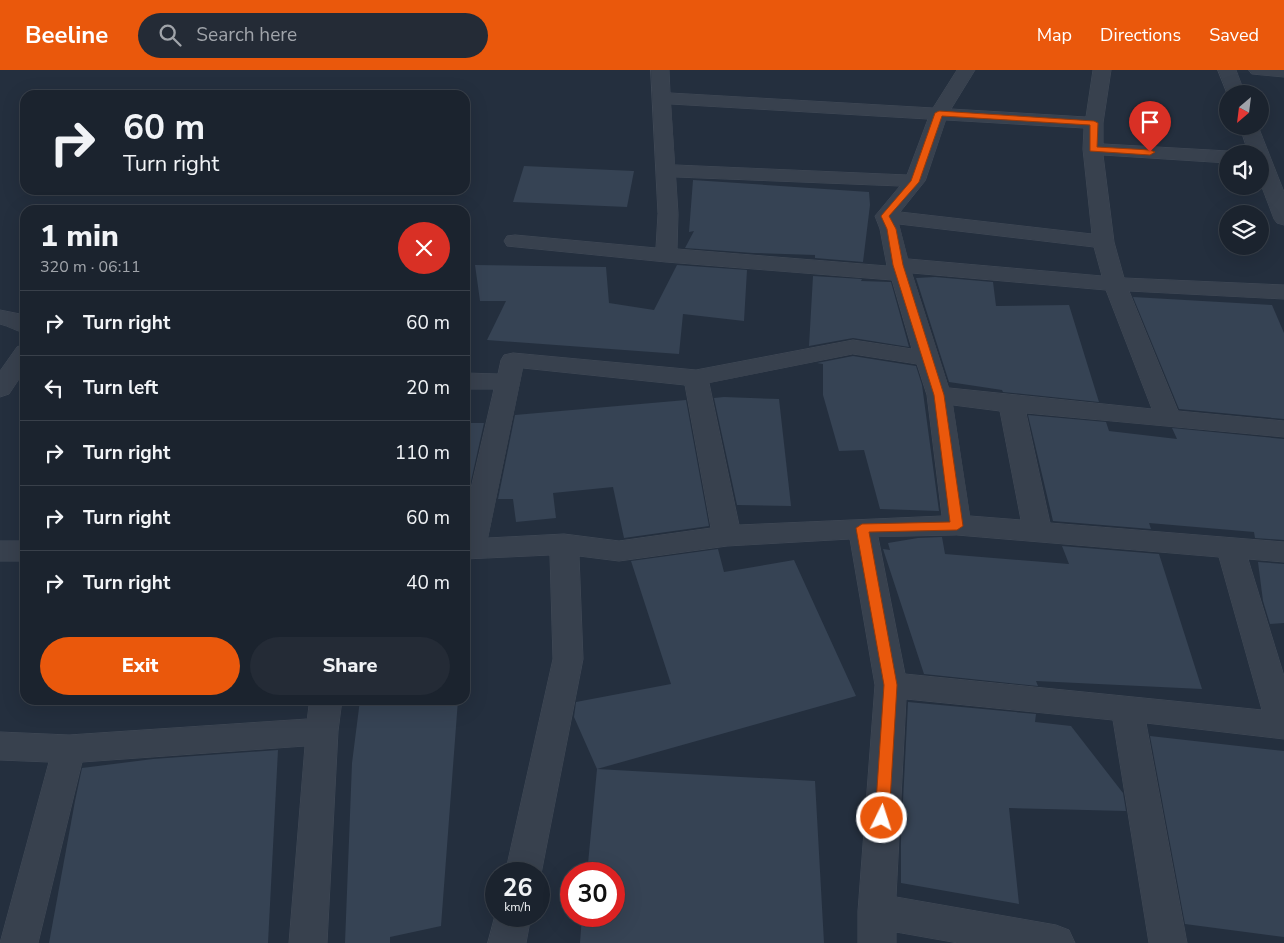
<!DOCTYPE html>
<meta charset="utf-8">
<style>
:root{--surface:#1b232e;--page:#242b36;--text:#f1f3f6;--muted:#a0a4aa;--line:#39404a;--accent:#ea580c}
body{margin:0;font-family:"Nunito Sans",sans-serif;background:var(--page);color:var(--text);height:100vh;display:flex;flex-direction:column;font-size:19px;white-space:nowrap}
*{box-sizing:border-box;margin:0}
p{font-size:16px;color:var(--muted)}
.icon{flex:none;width:28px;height:28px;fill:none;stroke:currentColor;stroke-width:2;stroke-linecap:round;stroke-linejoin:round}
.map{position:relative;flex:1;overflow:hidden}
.details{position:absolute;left:20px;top:135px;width:450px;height:500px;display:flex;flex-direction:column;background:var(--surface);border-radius:15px;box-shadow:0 5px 20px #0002,0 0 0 1px var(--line)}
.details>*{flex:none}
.top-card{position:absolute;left:20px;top:20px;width:450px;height:105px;border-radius:15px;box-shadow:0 5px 20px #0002,0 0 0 1px var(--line);background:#1b232e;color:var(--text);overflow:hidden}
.needle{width:32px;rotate:208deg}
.tools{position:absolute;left:1219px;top:15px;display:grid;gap:10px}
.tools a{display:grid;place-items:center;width:50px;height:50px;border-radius:50%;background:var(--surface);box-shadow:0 5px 20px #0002,0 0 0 1px var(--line);font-size:25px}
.speed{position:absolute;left:485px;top:792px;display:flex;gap:10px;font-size:25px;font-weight:700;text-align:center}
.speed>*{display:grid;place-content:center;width:65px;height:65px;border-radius:50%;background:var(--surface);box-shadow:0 5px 20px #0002,0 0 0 1px var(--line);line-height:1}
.speed small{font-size:12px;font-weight:400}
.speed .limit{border:8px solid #d22;background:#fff;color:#111}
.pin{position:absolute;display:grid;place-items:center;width:42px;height:42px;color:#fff;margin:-51px -21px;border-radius:50% 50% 50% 0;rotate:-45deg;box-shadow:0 0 5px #0007}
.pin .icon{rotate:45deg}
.me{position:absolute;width:55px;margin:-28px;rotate:4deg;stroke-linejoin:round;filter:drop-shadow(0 0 4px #0008)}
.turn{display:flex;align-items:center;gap:18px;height:105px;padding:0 20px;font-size:22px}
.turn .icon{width:65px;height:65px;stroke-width:2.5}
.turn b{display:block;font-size:35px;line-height:42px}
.round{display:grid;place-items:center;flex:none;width:52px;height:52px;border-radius:26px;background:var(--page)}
.overview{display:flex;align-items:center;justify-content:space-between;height:85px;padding:0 20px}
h1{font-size:30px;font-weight:800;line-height:38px}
.action{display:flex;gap:10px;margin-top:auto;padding:10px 20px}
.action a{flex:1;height:58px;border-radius:30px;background:var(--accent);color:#fff;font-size:20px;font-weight:800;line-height:58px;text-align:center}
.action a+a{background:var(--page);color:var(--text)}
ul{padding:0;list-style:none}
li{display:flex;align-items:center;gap:15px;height:65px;padding:0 20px;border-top:1px solid var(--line)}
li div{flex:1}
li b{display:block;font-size:19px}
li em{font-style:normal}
header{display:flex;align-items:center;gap:30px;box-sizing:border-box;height:70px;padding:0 25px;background:var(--accent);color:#fff}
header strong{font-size:24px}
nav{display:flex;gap:28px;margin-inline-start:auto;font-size:18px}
.search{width:350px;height:45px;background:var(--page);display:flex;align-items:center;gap:12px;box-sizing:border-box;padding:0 18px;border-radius:28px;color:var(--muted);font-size:19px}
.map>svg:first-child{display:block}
.building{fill:#364354}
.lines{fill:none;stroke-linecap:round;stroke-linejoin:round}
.minor-casing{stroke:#414a57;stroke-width:1}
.minor{fill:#38414e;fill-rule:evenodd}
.route{fill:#ea580c;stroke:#983908}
</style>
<header>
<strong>Beeline</strong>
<div class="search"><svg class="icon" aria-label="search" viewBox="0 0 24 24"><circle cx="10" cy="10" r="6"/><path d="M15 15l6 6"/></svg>Search here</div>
<nav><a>Map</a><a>Directions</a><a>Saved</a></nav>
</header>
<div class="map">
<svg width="1284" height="873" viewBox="0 0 1284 873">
<rect width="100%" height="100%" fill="#242f3e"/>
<g class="building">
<path d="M 524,96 L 634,101 L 627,137 L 513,132 Z"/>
<path d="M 693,110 L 869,122 L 870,135 L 863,192 L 815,188 L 815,185 L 753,183 L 685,178 L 694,161 L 689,162 Z"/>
<path d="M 475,195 L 606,197 L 609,233 L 654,240 L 677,195 L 747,200 L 744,251 L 683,244 L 679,284 L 487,270 L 506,231 L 480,231 Z"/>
<path d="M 813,206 L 862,209 L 861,211 L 891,212 L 909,277 L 853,268 L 809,276 Z"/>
<path d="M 935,207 L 993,212 L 996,236 L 1069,235 L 1099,332 L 1003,322 L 1002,320 L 949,312 L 916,208 Z"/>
<path d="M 1133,227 L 1272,235 L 1284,263 L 1284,349 L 1179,339 Z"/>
<path d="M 853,286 L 916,296 L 922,315 L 939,441 L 880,439 L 864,380 L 839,381 L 823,325 L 823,294 L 817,293 Z"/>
<path d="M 724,327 L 779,329 L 791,436 L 737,435 L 714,328 Z"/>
<path d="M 686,330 L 709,456 L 624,468 L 613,417 L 553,423 L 556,448 L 516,452 L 513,429 L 498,429 L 515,345 Z"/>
<path d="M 1028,345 L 1106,352 L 1109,361 L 1177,369 L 1172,358 L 1284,369 L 1284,470 L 1255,468 L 1254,462 L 1149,453 L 1151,459 L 1053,451 Z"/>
<path d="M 465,353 L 484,353 L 467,429 L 465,429 Z"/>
<path d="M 942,467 L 945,484 L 1069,494 L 1062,476 L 1159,484 L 1202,619 L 1036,611 L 1038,616 L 924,604 L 883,479 L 890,480 L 888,473 L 918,468 Z"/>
<path d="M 718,479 L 724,502 L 794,490 L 856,626 L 597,699 L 574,647 L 576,632 L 671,614 L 631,491 Z"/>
<path d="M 1258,492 L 1284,494 L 1284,553 L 1270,554 L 1263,531 Z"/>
<path d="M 360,630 L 458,630 L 441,856 L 390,867 L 390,873 L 345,873 L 352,693 Z"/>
<path d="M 908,632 L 1036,644 L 1035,652 L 1071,656 L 1123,723 L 1126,741 L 1009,738 L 1019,834 L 901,813 L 901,770 Z"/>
<path d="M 1150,666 L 1284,681 L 1284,867 L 1185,854 Z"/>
<path d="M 278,680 L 268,873 L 49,873 L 75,731 L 82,698 L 153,689 Z"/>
<path d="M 597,699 L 815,711 L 824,873 L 580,873 L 582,846 L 614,846 L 614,804 L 587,804 Z"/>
</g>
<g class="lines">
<g class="minor-casing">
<g id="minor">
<path d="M 651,0 L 669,0 L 670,23 L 933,38 L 957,0 L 975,0 L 951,39 L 1086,47 L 1093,0 L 1111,0 L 1103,53 L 1103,74 L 1228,81 L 1236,84 L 1228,84 L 1228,93 L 1103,85 L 1114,172 L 1124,208 L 1284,215 L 1284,229 L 1129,221 L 1178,341 L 1284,351 L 1284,367 L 1026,343 L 1050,453 L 1284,472 L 1284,492 L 1248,489 L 1284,606 L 1284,669 L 1146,653 L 1187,873 L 1149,873 L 1113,650 L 906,629 L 896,827 L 1056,855 L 1069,860 L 1075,873 L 958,873 L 896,862 L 896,873 L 858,873 L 858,841 L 875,615 L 850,469 L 727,476 L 619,491 L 579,486 L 583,589 L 541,804 L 539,809 L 539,804 L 505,804 L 553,589 L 550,485 L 465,489 L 465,444 L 494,319 L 465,319 L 465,303 L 498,304 L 501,290 L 504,285 L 513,283 L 696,300 L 853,270 L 912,279 L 892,210 L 666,192 L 507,176 L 504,171 L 507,166 L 515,165 L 656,178 L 658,144 ZM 671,34 L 928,49 L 907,105 L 675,95 ZM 946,50 L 1084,58 L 1083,79 L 1092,164 L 900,142 L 925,111 ZM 676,107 L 900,116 L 875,146 L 880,159 L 887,196 L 677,179 L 678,144 ZM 899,154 L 1094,177 L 1102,206 L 908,189 ZM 912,203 L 1106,220 L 1152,339 L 949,318 ZM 853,284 L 917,294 L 927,325 L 942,446 L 739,455 L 709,313 ZM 523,298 L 685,315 L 711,458 L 619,471 L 564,464 L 488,468 ZM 953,335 L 1000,341 L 1021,450 L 970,446 ZM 957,465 L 1219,487 L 1262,640 L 905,604 L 878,467 Z"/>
<path d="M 1218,0 L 1236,0 L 1245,24 L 1228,25 Z"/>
<path d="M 1249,0 L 1284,0 L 1284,7 L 1252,4 Z"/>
<path d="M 1240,56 L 1258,56 L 1284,122 L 1284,155 L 1277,153 L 1274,149 L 1260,112 L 1260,84 L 1249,84 Z"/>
<path d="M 0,240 L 25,245 L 25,263 C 16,261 9,256 0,254 Z"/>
<path d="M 25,275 L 25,300 L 9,324 L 0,327 L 0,301 L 17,277 Z"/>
<rect x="0" y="471" width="25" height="20"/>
<path d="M 310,630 L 342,630 L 338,661 L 327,873 L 289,873 L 305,676 L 82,692 L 38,873 L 0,873 L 49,692 L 0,690 L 0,662 L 69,665 L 307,649 Z"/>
<path d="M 496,842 L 496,846 L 531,846 L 526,873 L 488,873 Z"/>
</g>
</g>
<use href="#minor" class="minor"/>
</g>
<path class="route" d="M 939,41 L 1094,51 L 1098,53 L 1097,77 L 1150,80 L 1155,82 L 1150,85 L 1090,81 L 1090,55 L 942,46 L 919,112 L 889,146 L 896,159 L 903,195 L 944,325 L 963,456 L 957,460 L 869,462 L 897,615 L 889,748 L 887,752 L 882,754 L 877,752 L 875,748 L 884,615 L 856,458 L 862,454 L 950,452 L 934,325 L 893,195 L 887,159 L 881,146 L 911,111 L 935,43 Z"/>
</svg>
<div class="tools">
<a><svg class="needle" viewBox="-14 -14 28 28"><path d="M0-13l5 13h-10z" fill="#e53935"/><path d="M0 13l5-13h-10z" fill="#a0a4aa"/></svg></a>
<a><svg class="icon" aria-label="sound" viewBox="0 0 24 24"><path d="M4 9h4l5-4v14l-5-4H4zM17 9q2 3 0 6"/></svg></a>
<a><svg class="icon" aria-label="layers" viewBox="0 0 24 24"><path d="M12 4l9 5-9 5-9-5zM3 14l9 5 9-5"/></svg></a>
</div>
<div class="speed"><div>26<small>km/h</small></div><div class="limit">30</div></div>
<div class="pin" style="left:1150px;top:82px;background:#d93025"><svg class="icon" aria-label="arrive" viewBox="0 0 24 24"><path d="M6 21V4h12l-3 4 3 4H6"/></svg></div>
<svg class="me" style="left:882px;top:748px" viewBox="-20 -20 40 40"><circle r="17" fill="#ea580c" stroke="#fff" stroke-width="3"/><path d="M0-11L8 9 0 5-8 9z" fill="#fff"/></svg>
<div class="top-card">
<div class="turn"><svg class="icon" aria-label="right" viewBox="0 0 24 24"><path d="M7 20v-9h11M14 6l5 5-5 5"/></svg><div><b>60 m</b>Turn right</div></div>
</div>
<section class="details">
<div class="overview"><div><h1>1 min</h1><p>320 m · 06:11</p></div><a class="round" style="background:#d93025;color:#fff"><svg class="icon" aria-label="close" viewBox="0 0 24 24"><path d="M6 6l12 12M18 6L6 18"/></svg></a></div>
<ul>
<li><svg class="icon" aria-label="right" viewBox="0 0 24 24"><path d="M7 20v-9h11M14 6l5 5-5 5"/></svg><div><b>Turn right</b></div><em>60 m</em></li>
<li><svg class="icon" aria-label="left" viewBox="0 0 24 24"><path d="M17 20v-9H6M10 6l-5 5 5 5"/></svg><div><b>Turn left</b></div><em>20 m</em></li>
<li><svg class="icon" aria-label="right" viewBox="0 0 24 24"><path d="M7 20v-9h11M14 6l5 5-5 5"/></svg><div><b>Turn right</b></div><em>110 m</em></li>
<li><svg class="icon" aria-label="right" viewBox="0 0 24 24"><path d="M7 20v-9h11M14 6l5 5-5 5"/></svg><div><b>Turn right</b></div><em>60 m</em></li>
<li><svg class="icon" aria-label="right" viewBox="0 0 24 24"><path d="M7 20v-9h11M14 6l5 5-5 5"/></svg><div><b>Turn right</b></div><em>40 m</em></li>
</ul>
<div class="action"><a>Exit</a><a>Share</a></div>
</section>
</div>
